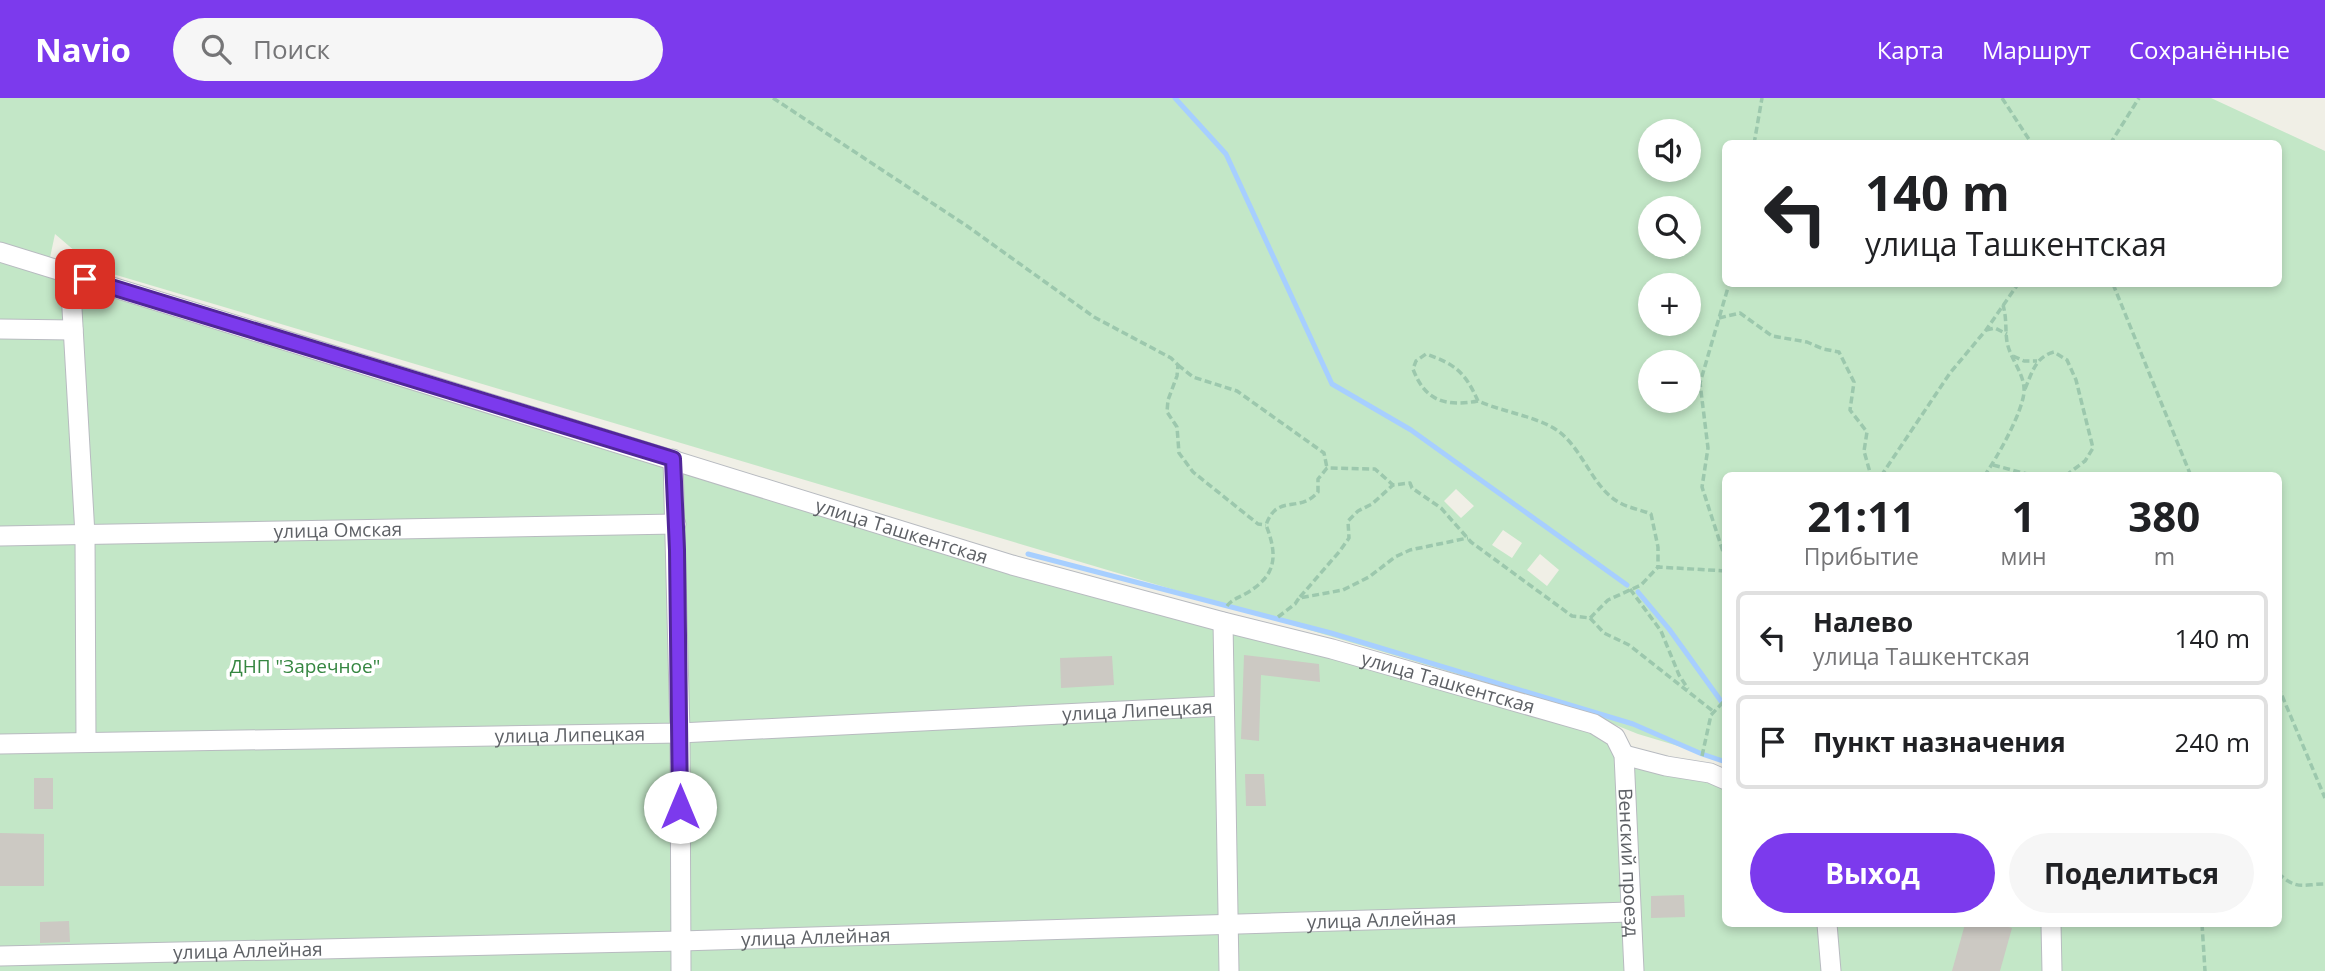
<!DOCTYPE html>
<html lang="ru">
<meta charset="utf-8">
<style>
:root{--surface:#fff;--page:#f6f6f6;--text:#202124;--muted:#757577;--line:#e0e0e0;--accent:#7c3aed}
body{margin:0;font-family:"Open Sans",sans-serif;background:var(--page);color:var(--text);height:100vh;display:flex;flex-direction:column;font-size:26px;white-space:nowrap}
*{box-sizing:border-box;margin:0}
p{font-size:23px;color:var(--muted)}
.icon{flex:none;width:38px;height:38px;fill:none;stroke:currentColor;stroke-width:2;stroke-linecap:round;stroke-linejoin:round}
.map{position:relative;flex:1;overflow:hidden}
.sheet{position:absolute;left:1722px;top:374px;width:560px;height:455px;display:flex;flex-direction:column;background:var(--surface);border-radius:10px;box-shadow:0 4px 10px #0003}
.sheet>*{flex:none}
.banner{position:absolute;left:1722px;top:42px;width:560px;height:147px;border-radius:10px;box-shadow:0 4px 10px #0003;background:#fff;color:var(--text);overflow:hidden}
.tools{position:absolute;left:1638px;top:21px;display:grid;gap:14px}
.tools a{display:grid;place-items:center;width:63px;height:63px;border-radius:50%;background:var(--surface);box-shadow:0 4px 10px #0003;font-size:35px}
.pin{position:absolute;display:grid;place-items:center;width:60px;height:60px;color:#fff;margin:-30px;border-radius:14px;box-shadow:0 4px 10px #0006}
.me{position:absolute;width:77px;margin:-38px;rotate:0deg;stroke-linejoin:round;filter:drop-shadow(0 0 5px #0008)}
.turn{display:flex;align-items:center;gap:24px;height:147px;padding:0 28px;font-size:32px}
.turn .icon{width:91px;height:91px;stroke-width:2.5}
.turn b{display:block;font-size:49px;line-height:60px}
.eta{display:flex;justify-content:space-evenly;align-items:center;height:119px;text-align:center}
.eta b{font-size:42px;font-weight:700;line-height:49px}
.cta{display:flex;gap:14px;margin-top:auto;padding:14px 28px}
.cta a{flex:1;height:80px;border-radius:42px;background:var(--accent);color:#fff;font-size:28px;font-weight:700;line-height:80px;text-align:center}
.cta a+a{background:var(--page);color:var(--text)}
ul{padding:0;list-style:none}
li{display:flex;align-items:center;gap:21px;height:94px;margin:0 14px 10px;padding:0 14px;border:4px solid var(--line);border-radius:10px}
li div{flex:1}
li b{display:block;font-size:26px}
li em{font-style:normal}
header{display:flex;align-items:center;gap:42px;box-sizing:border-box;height:98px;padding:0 35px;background:var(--accent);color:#fff}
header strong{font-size:33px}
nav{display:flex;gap:38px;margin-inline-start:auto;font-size:24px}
.search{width:490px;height:63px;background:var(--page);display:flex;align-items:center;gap:18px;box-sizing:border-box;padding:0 24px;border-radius:38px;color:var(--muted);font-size:26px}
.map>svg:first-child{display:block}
.green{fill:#c3e7c7;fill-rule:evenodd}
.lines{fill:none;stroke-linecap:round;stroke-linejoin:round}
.stream{stroke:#a7cfff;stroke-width:5}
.building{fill:#ccc9c3}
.street-casing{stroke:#b8bbc0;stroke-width:21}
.path{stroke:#9cc8ad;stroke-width:3.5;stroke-dasharray:7 3.5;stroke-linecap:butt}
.street{stroke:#fff;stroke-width:19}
.route-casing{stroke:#51269a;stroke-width:18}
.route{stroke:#7c3aed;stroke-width:12}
.labels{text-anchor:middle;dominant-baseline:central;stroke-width:7;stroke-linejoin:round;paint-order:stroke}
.street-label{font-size:19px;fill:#5e6166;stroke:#fff}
.park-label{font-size:19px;fill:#358641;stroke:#fff}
</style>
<header>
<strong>Navio</strong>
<div class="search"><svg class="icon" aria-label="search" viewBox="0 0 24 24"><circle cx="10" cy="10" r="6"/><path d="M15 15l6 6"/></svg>Поиск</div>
<nav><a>Карта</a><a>Маршрут</a><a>Сохранённые</a></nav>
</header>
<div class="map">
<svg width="2325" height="873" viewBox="0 0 2325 873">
<rect width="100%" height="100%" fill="#f0efe6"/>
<path class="green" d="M 0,0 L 2211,0 L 2325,53 L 2325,873 L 0,873 ZM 1650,33 L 1689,33 L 1689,72 L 1650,72 ZM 1726,46 L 2278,46 L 2278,186 L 1726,186 ZM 1650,110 L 1689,110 L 1689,149 L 1650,149 ZM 55,136 L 96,171 L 1578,612 L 1638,636 L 1725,662 L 1726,378 L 2278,378 L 2278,826 L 1726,826 L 1725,682 L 1631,659 L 1554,614 L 653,355 L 48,169 ZM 1650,187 L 1689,187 L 1689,226 L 1650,226 ZM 1650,264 L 1689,264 L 1689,303 L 1650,303 ZM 1456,391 L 1474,408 L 1461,420 L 1444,403 ZM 1503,432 L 1522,445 L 1512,460 L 1492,447 ZM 1540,456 L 1559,472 L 1547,488 L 1527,472 Z"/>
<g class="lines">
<g class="stream">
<path d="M 1175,0 L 1226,56 L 1332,286 L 1411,332 L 1627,487"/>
<path d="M 1028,456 L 1331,535 L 1633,626 L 1702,656 L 1726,664"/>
<path d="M 1638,494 L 1669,531 L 1726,610"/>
</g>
</g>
<g class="building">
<path d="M 1244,557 L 1319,566 L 1320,584 L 1261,577 L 1259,643 L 1241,641 Z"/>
<path d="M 1112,558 L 1114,587 L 1061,590 L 1060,560 Z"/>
<path d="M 1245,676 L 1264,676 L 1266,708 L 1246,708 Z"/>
<rect x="34" y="680" width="19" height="31"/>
<path d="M 0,735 L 44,736 L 44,788 L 0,788 Z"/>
<path d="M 1684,797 L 1685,819 L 1651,820 L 1651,798 Z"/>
<path d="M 69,823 L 70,844 L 40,845 L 40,824 Z"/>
<path d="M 1965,826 L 1998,826 L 2012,830 L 2000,873 L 1952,873 Z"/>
</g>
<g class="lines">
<g class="street-casing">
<g id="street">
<path d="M 0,154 L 58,172"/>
<path d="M 0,231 L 73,232"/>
<path d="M 673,361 L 680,635 L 681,873"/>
<path id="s1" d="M 0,438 L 676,426"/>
<path d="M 1223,524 L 1229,873"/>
<path id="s2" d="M 86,644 L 85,437 L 70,176 L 1012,467 L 1223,524 L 1332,551 L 1594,626 L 1615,639 L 1624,657 L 1634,873"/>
<path id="s3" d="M 0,646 L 680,635 L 1224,608"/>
<path d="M 1624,657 L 1666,668 L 1710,675 L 1726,682"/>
<path d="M 1827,826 L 1831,873"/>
<path d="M 2051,826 L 2052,873"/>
<path id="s4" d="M 0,858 L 681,843 L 1630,814"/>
</g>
</g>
<g class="path">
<path d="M 773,0 L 967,128 L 1094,219 L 1171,260 L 1178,267 L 1177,278 L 1168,302 L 1167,314 L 1177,329 L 1179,355 L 1193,374 L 1258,426 L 1266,427"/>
<path d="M 2002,0 L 2032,46"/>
<path d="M 1754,46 L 1762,0"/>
<path d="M 2110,46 L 2139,0"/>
<path d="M 2113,186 L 2191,378"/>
<path d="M 1719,220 L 1740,215 L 1772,238 L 1807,244 L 1823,251 L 1839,254 L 1854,284 L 1850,312 L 1867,334 L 1864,353 L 1871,378"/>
<path d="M 1986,232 L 1995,230 L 2007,236"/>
<path d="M 2013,258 L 2024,263 L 2037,263"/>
<path d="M 1178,267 L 1193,279 L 1237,293 L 1324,355 L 1327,370"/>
<path d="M 2025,291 C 2032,275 2035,259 2054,254 L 2067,262 L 2076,282 L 2093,350 L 2085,363 L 2065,378"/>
<path d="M 1478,303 C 1445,309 1425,303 1413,271 L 1416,263 L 1426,256 C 1455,266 1465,274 1478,303 C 1501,313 1528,317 1550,328 C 1583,345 1589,388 1620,405 C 1629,410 1642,412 1651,416 L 1658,449 L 1658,469"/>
<path d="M 1993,367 L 2035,378"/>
<path d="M 1881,378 L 1950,275 L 1986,232 L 2018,186"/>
<path d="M 1984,378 C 1996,362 2026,309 2024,290 C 2023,274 2010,260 2007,244 C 2005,231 2007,221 2003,207"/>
<path d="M 1726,463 L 1702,389 L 1708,350 L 1700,285 L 1729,186"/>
<path d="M 1630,491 L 1661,533 L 1679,577 L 1688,591"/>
<path d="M 1300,499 L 1339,454 L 1349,440 L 1348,423 L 1358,413 L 1372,406 L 1393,387"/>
<path d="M 1227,508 C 1231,502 1238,500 1245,496 C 1277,478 1278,458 1266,427 C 1277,395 1299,416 1318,394 L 1318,381 L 1327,370 L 1375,371 L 1393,387 L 1410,385 L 1412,390 L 1441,410 L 1471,444 L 1572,518 L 1590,520 L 1608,502 L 1641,487 L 1658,469 L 1726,473"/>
<path d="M 1278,519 L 1295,506 L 1299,500 L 1343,492 L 1369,479 L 1395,459 L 1410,452 L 1468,440"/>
<path d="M 1590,520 L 1604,535 L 1629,547 L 1714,614"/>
<path d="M 2278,588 L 2325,700"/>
<path d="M 1702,658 L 1711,617 L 1726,601"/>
<path d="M 2278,775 C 2297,793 2303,786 2325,786"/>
<path d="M 2202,826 L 2205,873"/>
</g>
<use href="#street" class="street"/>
</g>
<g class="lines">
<g class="route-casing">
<path id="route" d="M 85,181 L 673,361 L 677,452 L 680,709"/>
</g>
<use href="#route" class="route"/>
</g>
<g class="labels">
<g class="street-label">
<text stroke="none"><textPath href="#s1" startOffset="338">улица Омская</textPath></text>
<text stroke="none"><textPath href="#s2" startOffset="1339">улица Ташкентская</textPath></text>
<text stroke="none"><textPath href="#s2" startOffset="1906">улица Ташкентская</textPath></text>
<text stroke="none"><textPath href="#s3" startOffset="1138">улица Липецкая</textPath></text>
<text stroke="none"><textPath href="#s3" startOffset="570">улица Липецкая</textPath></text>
<text stroke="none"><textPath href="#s2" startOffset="2210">Венский проезд</textPath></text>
<text stroke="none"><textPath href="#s4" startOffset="1382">улица Аллейная</textPath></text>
<text stroke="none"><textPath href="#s4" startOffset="816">улица Аллейная</textPath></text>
<text stroke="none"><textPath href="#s4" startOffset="248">улица Аллейная</textPath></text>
</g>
<g class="park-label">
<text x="305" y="568">ДНП "Заречное"</text>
</g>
</g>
</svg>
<div class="tools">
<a><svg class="icon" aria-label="sound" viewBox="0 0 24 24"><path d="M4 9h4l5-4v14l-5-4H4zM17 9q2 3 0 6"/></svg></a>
<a><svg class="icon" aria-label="search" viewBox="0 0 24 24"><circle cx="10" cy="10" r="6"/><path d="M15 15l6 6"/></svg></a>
<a>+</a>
<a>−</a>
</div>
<div class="pin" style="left:85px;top:181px;background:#d93025"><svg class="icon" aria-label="arrive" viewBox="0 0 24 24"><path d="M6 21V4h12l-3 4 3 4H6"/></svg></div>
<svg class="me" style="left:680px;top:709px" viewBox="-20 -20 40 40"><circle r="19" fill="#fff"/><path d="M0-13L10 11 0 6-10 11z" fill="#7c3aed"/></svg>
<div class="banner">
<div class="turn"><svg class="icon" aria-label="left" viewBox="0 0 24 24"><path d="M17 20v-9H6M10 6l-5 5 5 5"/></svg><div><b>140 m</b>улица Ташкентская</div></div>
</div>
<section class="sheet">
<div class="eta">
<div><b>21:11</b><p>Прибытие</p></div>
<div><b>1</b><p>мин</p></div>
<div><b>380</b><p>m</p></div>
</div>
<ul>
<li><svg class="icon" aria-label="left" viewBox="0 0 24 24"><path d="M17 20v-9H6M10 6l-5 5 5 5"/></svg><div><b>Налево</b><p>улица Ташкентская</p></div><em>140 m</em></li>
<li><svg class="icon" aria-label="arrive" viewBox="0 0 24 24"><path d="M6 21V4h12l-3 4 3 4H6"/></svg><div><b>Пункт назначения</b></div><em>240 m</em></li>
</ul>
<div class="cta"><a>Выход</a><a>Поделиться</a></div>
</section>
</div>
